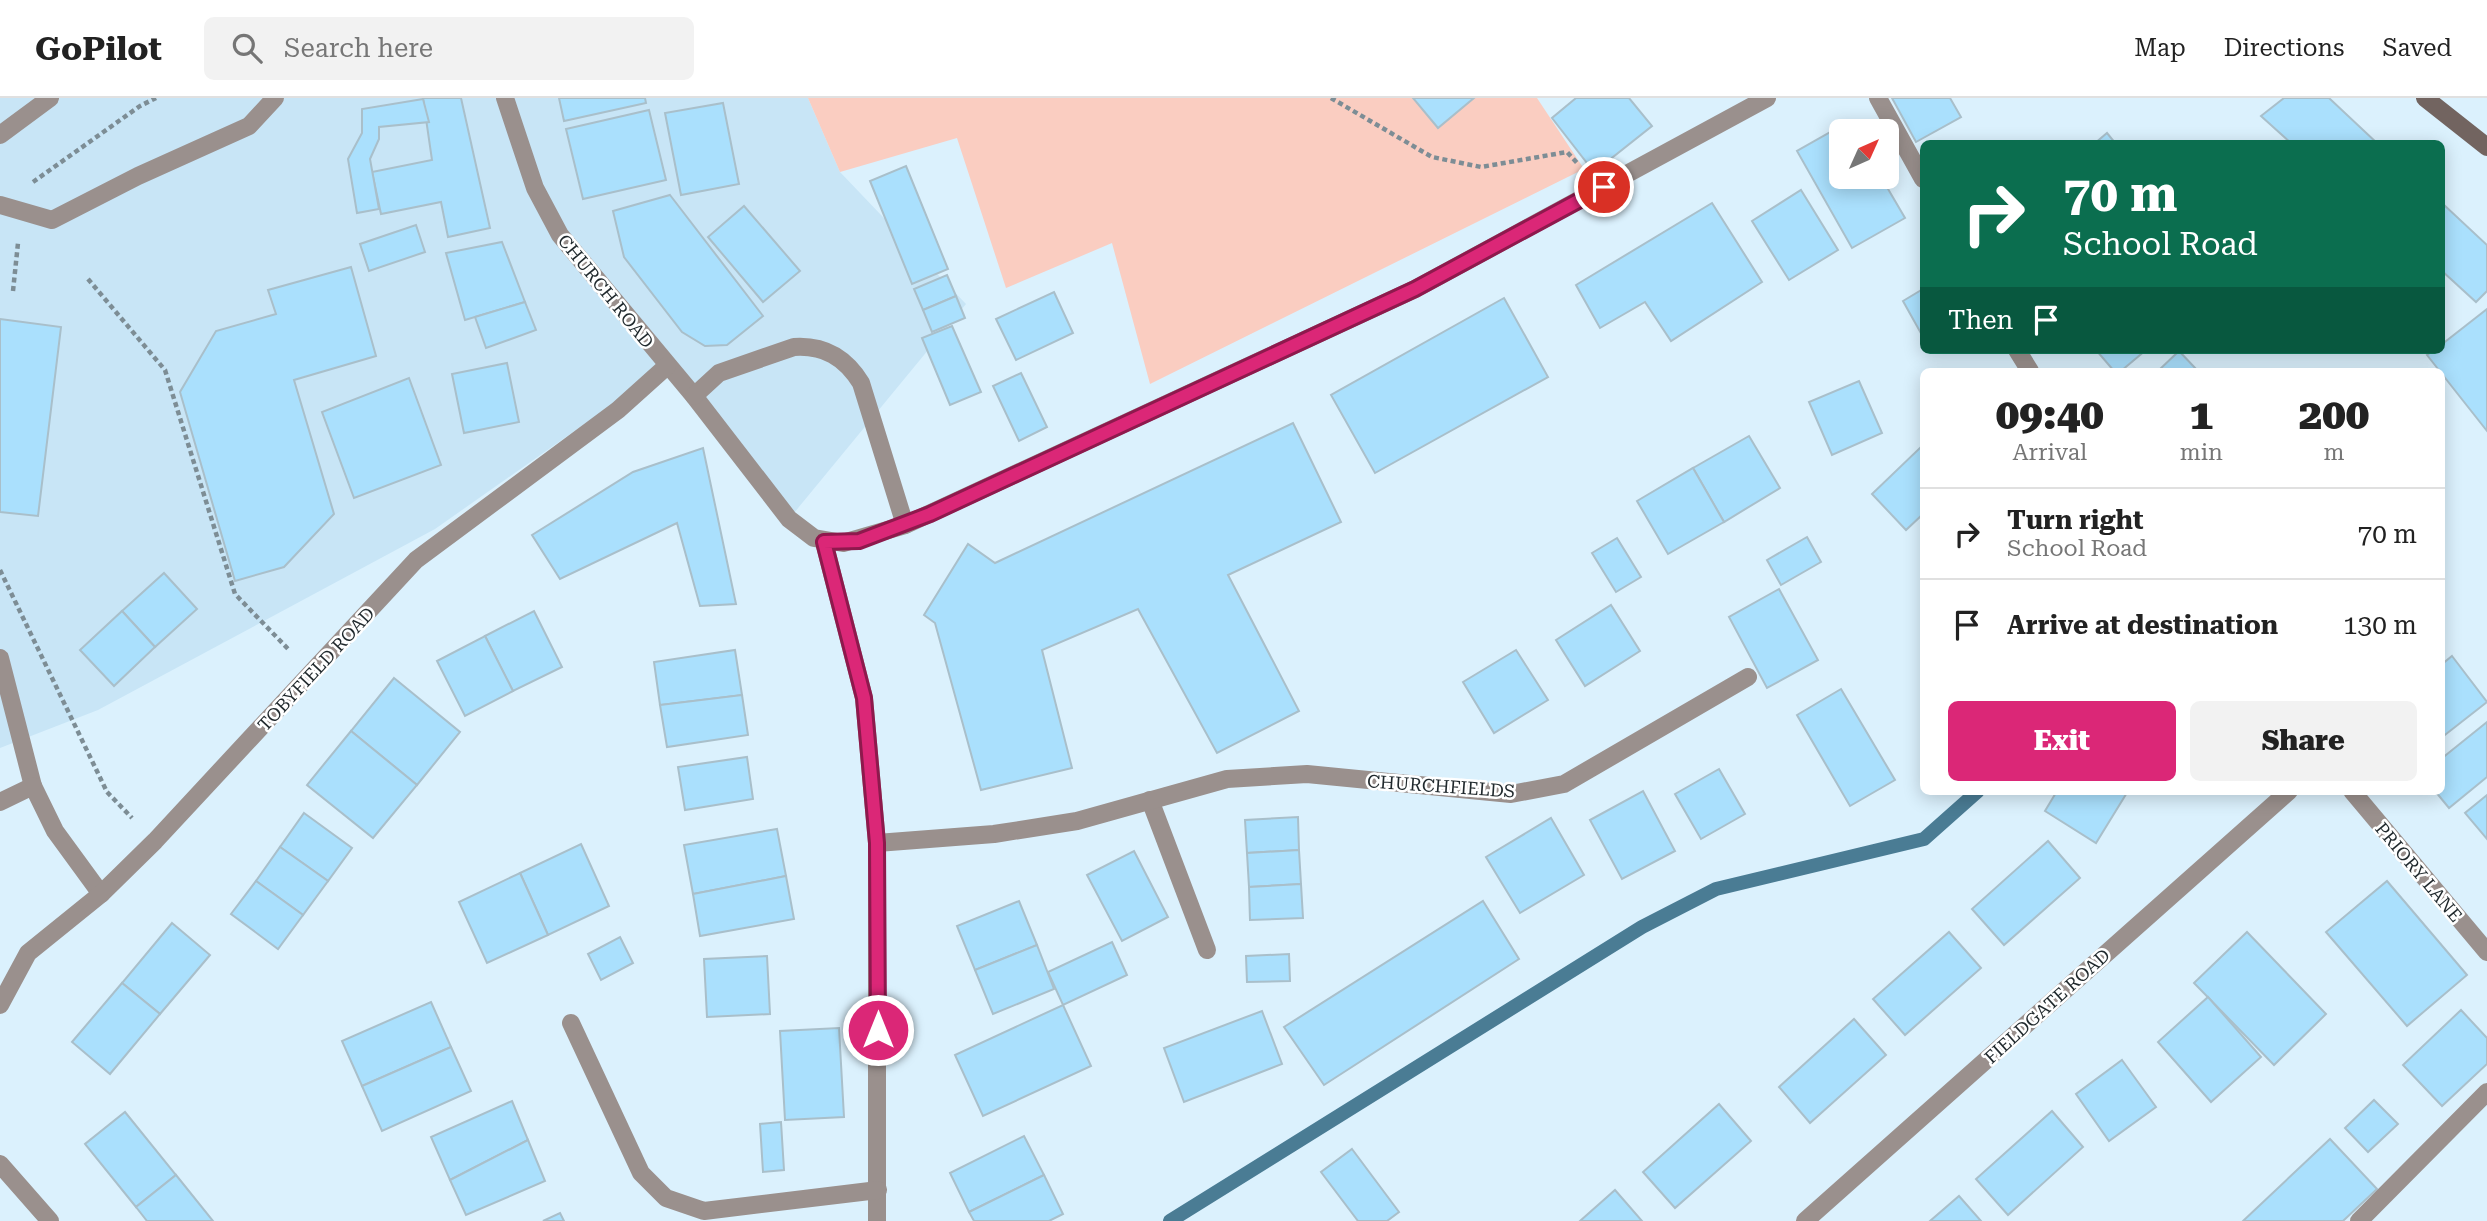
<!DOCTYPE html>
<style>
:root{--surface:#fff;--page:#f2f2f2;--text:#222;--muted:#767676;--line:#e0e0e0;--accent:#db2777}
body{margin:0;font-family:"Roboto Serif",serif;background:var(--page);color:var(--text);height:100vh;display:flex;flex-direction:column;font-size:26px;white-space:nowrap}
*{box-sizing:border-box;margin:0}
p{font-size:23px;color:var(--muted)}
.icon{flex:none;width:38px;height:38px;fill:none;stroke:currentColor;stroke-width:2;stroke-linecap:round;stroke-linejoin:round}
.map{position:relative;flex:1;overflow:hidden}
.sheet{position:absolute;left:1920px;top:270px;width:525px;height:427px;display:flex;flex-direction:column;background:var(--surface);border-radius:10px;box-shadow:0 4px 18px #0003}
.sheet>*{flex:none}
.guide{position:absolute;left:1920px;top:42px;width:525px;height:214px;border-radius:10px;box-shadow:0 4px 18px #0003;background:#0b6e4f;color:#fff;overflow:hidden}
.needle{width:46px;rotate:45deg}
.tools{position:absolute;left:1829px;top:21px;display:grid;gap:14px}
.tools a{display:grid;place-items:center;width:70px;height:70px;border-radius:10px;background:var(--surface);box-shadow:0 4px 18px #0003;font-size:35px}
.pin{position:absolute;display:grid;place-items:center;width:60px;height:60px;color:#fff;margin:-30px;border:4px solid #fff;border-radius:50%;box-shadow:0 2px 7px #0007}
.me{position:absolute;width:77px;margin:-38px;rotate:0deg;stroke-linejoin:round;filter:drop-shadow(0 0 5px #0008)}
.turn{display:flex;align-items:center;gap:24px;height:147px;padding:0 28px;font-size:32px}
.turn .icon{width:91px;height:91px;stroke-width:2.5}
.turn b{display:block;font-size:49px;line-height:60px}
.then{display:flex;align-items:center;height:66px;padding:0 28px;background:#0003;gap:14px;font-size:26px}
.eta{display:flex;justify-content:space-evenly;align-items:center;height:119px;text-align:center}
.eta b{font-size:42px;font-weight:800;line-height:49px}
.cta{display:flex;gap:14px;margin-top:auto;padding:14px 28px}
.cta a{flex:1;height:80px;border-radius:10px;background:var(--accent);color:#fff;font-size:28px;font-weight:800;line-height:80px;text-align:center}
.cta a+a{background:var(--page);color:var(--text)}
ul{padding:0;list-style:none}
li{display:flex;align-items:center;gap:21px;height:91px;padding:0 28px;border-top:2px solid var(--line)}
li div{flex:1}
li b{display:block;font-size:26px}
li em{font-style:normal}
header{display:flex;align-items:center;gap:42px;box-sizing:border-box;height:98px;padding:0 35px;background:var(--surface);border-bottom:2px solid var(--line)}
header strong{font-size:33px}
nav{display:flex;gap:38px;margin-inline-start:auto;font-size:24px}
.search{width:490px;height:63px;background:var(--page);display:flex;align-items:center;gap:18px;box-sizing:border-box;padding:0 24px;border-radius:10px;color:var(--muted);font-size:26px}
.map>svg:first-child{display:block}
.built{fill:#c8e5f6}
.green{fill:#facdc1}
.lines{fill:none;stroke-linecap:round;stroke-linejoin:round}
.stream{stroke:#4a7c94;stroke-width:14}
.building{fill:#aae0fd;stroke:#a9bfca;stroke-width:2}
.path{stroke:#7d8d95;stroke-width:4.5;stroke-dasharray:5 3.5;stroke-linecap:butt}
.lane{stroke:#9a908d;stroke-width:18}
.street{stroke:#9a908d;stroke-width:18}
.secondary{stroke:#726460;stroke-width:18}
.route-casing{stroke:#8e194d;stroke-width:18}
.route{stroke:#db2777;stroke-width:12}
.labels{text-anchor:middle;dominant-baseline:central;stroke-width:5;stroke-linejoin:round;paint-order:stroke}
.street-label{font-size:18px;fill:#1f282c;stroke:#fff}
</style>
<header>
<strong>GoPilot</strong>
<div class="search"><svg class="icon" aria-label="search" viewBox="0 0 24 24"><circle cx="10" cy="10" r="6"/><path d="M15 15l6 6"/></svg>Search here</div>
<nav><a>Map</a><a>Directions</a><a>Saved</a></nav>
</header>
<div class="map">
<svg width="2487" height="1123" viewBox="0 0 2487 1123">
<rect width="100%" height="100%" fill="#dbf1fd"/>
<path class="built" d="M 0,0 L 808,0 L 840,74 L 966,206 L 789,421 L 667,268 L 435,431 L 98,612 L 0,650 Z"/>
<path class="green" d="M 808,0 L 1413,0 L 1438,30 L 1474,0 L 1537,0 L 1584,71 L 1150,286 L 1112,145 L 1006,190 L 957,40 L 840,74 Z"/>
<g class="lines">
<path class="stream" d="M 1170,1123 L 1642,829 L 1716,791 L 1924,741 L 1978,693"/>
</g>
<g class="building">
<path d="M 461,0 L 490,130 L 448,139 L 441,104 L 381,116 L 372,74 L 432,62 L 423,0 Z"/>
<path d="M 559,0 L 645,0 L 646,5 L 564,23 Z"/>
<path d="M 1413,0 L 1474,0 L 1438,30 Z"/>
<path d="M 1576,0 L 1629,0 L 1652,28 L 1594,74 L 1552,20 Z"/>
<path d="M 1892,0 L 1950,0 L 1961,19 L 1916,44 Z"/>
<path d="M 2284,0 L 2329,0 L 2378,46 L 2292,46 L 2261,18 Z"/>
<path d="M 423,1 L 429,24 L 379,29 L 379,41 L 370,61 L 379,111 L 357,115 L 348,61 L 362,35 L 362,11 Z"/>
<path d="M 723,5 L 739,86 L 681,97 L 665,15 Z"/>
<path d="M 649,12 L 666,82 L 583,101 L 566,31 Z"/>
<path d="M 1850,23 L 1855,33 L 1841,33 L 1841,79 L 1881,79 L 1905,120 L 1852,150 L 1797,53 Z"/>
<path d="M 2107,35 L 2116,46 L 2094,46 Z"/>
<path d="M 906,68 L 948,171 L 912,186 L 870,83 Z"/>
<path d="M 1801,92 L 1838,152 L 1789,182 L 1752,123 Z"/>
<path d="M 670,97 L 763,218 L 727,247 L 705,248 L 682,234 L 624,159 L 613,113 Z"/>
<path d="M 1712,105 L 1762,184 L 1671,243 L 1645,204 L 1600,230 L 1576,187 Z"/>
<path d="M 2443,106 L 2487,147 L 2487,193 L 2476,204 L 2441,172 Z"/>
<path d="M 744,108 L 800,173 L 763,204 L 708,139 Z"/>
<path d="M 416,127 L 425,154 L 369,173 L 360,146 Z"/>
<path d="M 502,144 L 525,204 L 465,222 L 446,155 Z"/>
<path d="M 351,169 L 376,258 L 294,282 L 334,416 L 284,469 L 235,483 L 180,294 L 216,233 L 276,216 L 268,192 Z"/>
<path d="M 947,177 L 956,198 L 923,212 L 914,191 Z"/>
<path d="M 1923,191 L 1923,239 L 1903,203 Z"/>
<path d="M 1054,194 L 1073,235 L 1016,262 L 996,221 Z"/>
<path d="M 956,198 L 965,220 L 932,234 L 923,212 Z"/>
<path d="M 1504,200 L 1548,279 L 1375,375 L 1331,297 Z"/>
<path d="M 525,204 L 536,232 L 486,250 L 475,219 Z"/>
<path d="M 2487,211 L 2487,333 L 2427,257 L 2434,252 L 2441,252 L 2441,247 Z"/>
<path d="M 0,221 L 61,229 L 38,418 L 0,414 Z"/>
<path d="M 952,228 L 981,294 L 950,307 L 922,240 Z"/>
<path d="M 2096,252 L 2146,252 L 2121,273 L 2114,273 Z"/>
<path d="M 2179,253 L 2198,273 L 2158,273 Z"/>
<path d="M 507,265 L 519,324 L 464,335 L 452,276 Z"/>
<path d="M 1021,275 L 1047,329 L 1019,343 L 993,288 Z"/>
<path d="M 409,280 L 441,367 L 354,400 L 322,314 Z"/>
<path d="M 1859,283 L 1882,335 L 1832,357 L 1809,304 Z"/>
<path d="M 1293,325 L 1341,424 L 1228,477 L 1299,613 L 1217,655 L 1138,511 L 1042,552 L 1072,670 L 981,692 L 935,525 L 924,517 L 968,446 L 995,465 Z"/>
<path d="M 1749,338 L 1780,390 L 1724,424 L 1693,370 Z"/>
<path d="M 1923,347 L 1923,416 L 1906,432 L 1872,396 Z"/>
<path d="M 703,350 L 736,506 L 700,508 L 677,425 L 560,481 L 532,437 L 633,374 Z"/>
<path d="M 1693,370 L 1724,424 L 1668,456 L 1637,403 Z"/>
<path d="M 1807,439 L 1821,464 L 1781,487 L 1767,462 Z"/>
<path d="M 1617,440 L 1641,479 L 1616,494 L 1592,455 Z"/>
<path d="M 164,475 L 197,511 L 155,549 L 122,513 Z"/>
<path d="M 1779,491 L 1818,562 L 1767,590 L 1729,519 Z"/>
<path d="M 1611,507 L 1640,553 L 1585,588 L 1556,542 Z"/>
<path d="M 122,513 L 155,549 L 114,588 L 80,552 Z"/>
<path d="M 534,513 L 562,569 L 513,593 L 485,538 Z"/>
<path d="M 485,538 L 513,593 L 465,618 L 437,563 Z"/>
<path d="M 735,552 L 742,597 L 660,607 L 654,564 Z"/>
<path d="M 1516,552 L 1548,602 L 1494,635 L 1463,584 Z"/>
<path d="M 2452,558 L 2487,604 L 2441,640 L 2441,567 Z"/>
<path d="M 394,580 L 460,634 L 417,687 L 351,633 Z"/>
<path d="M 1841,591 L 1895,682 L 1850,708 L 1797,617 Z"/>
<path d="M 742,597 L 748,637 L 667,649 L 660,607 Z"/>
<path d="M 2487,624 L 2487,679 L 2449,710 L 2435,693 L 2441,693 L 2441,661 Z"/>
<path d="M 351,633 L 417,687 L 373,740 L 307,687 Z"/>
<path d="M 747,659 L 753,701 L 685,712 L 678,669 Z"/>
<path d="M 1719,671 L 1745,716 L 1701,741 L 1675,696 Z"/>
<path d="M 1643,693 L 1675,753 L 1622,781 L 1590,722 Z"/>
<path d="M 2057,693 L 2128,693 L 2096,745 L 2045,713 Z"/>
<path d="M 2487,697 L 2487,741 L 2465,715 Z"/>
<path d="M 304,715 L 352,750 L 328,783 L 280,749 Z"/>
<path d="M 1298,719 L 1299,752 L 1247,755 L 1245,722 Z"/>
<path d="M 1551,720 L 1584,777 L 1520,815 L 1486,759 Z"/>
<path d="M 777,731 L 786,778 L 693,796 L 684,747 Z"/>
<path d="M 2048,743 L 2080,780 L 2004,847 L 1972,811 Z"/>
<path d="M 581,746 L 609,808 L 548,837 L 520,775 Z"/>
<path d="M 280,749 L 328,783 L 303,817 L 256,783 Z"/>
<path d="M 1299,752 L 1301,786 L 1249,789 L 1247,755 Z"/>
<path d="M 1134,753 L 1168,819 L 1122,843 L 1087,777 Z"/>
<path d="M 520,775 L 548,837 L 487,865 L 459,804 Z"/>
<path d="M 786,778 L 794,821 L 700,838 L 693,796 Z"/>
<path d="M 256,783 L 303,817 L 278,851 L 231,816 Z"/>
<path d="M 2387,783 L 2467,877 L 2407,928 L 2326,834 Z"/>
<path d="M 1301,786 L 1303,820 L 1250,822 L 1249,789 Z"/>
<path d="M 1019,803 L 1037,847 L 975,872 L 957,828 Z"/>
<path d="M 1483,803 L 1519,861 L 1324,987 L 1284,929 Z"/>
<path d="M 172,825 L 210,857 L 160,916 L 122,885 Z"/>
<path d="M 1949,834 L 1981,870 L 1905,937 L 1873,901 Z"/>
<path d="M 2247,834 L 2326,916 L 2274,967 L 2194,885 Z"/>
<path d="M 620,839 L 633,865 L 601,882 L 588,856 Z"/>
<path d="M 1112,844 L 1127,877 L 1063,907 L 1048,874 Z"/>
<path d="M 1037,847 L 1054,891 L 993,916 L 975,872 Z"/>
<path d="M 1289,856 L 1290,883 L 1247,884 L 1246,858 Z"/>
<path d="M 767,858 L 770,916 L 707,919 L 704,861 Z"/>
<path d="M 122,885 L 160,916 L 110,976 L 72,944 Z"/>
<path d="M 2208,899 L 2261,959 L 2211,1004 L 2158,944 Z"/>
<path d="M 431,904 L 451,949 L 362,988 L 342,943 Z"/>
<path d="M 1063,907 L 1091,968 L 983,1018 L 955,957 Z"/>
<path d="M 2461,912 L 2487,940 L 2487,966 L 2442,1008 L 2403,967 Z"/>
<path d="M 1262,913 L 1282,966 L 1184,1004 L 1164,950 Z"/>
<path d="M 1854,921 L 1886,957 L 1810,1025 L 1779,989 Z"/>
<path d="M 839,930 L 844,1019 L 785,1022 L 780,933 Z"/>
<path d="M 451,949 L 471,993 L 382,1033 L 362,988 Z"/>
<path d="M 2122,962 L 2156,1009 L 2109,1043 L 2076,996 Z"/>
<path d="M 2374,1002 L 2398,1026 L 2368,1054 L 2345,1030 Z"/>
<path d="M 512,1003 L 528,1042 L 450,1082 L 431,1039 Z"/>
<path d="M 1719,1006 L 1751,1043 L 1675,1110 L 1643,1074 Z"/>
<path d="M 2052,1013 L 2083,1049 L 2008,1117 L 1976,1081 Z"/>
<path d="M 125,1014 L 176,1077 L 136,1109 L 85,1046 Z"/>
<path d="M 781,1024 L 784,1072 L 763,1074 L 760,1026 Z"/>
<path d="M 1024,1038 L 1044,1077 L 969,1114 L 950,1075 Z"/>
<path d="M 2330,1041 L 2377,1091 L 2343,1123 L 2243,1123 Z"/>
<path d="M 528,1042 L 545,1083 L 466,1117 L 450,1082 Z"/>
<path d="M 1352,1051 L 1399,1114 L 1387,1123 L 1358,1123 L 1321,1074 Z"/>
<path d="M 176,1077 L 213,1123 L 147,1123 L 136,1109 Z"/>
<path d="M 1044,1077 L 1063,1116 L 1049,1123 L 974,1123 L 969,1114 Z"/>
<path d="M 1615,1092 L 1642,1123 L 1580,1123 Z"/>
<path d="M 1959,1098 L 1981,1123 L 1930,1123 Z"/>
<path d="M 560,1115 L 564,1123 L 543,1123 Z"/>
</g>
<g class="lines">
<g class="path">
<path d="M 1331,0 L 1432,59 L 1481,69 L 1567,54 L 1579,67"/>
<path d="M 33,84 L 140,8 L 156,0"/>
<path d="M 88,181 L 165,272 L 235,496 L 290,553"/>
<path d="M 13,193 L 18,145"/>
<path d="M 0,472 L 107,694 L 132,720"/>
</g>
<g class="lane">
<path d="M 0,37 L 50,0"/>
<path d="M 0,107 L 52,122 L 138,78 L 249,28 L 275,0"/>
<path d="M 0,560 L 33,688"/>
<path d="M 2359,1123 L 2487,994"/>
</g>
<g class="street">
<path d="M 505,0 L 535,90 L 560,137 L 694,298 L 789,421 L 814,440 L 843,445 L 905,427 L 1415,191 L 1767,0"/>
<path d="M 1878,0 L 1923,81"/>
<path d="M 2017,252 L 2030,273"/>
<path d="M 694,298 L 719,275 L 794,249 C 824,247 845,259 861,285 L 905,427"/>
<path d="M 824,444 L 864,600 L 877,745 L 877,1123"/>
<path d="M 2352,693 L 2487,854"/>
<path d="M 1150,702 L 1207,852"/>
<path d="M 0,704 L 33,688 L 55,733 L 101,796"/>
<path d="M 877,745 L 994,736 L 1077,723 L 1227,681 L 1307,676 L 1511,696 L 1564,686 L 1748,579"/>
<path d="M 0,907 L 28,855 L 101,796 L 155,743 L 416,462 L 618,312 L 667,268"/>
<path d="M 571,925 L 641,1075 L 666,1100 L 704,1113 L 878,1092"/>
<path d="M 0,1066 L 50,1123"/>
<path d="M 1805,1123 L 2289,693"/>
</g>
<path class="secondary" d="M 2425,0 L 2487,49"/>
</g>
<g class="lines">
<g class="route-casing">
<path id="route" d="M 878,932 L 877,745 L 864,600 L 824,444 L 859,443 L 930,416 L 1415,191 L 1604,89"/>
</g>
<use href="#route" class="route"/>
</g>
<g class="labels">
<g class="street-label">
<text transform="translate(606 193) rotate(51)">CHURCH ROAD</text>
<text transform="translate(316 571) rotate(-47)">TOBYFIELD ROAD</text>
<text transform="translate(1441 688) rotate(4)">CHURCHFIELDS</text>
<text transform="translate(2419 774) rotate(50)">PRIORY LANE</text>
<text transform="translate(2047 908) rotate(-42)">FIELDGATE ROAD</text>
</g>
</g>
</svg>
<div class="tools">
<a><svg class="needle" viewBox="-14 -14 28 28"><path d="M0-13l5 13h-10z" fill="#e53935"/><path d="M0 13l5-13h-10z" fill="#767676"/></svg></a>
</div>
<div class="pin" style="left:1604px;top:89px;background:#d93025"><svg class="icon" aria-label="arrive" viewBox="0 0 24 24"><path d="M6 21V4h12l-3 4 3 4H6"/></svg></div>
<svg class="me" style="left:878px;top:932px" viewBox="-20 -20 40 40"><circle r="17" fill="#db2777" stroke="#fff" stroke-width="3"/><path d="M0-11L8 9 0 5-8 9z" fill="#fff"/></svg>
<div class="guide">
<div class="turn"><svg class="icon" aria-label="right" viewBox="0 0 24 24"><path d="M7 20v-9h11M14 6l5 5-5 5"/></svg><div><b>70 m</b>School Road</div></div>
<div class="then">Then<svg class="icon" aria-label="arrive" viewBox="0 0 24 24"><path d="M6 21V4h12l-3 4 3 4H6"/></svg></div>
</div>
<section class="sheet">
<div class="eta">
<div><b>09:40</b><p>Arrival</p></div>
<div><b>1</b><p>min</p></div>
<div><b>200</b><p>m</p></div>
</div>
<ul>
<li><svg class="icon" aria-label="right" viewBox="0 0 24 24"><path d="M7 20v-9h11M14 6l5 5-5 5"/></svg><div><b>Turn right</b><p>School Road</p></div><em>70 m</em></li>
<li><svg class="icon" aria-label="arrive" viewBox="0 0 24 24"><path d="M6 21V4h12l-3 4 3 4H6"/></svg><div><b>Arrive at destination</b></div><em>130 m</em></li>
</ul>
<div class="cta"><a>Exit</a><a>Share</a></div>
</section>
</div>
